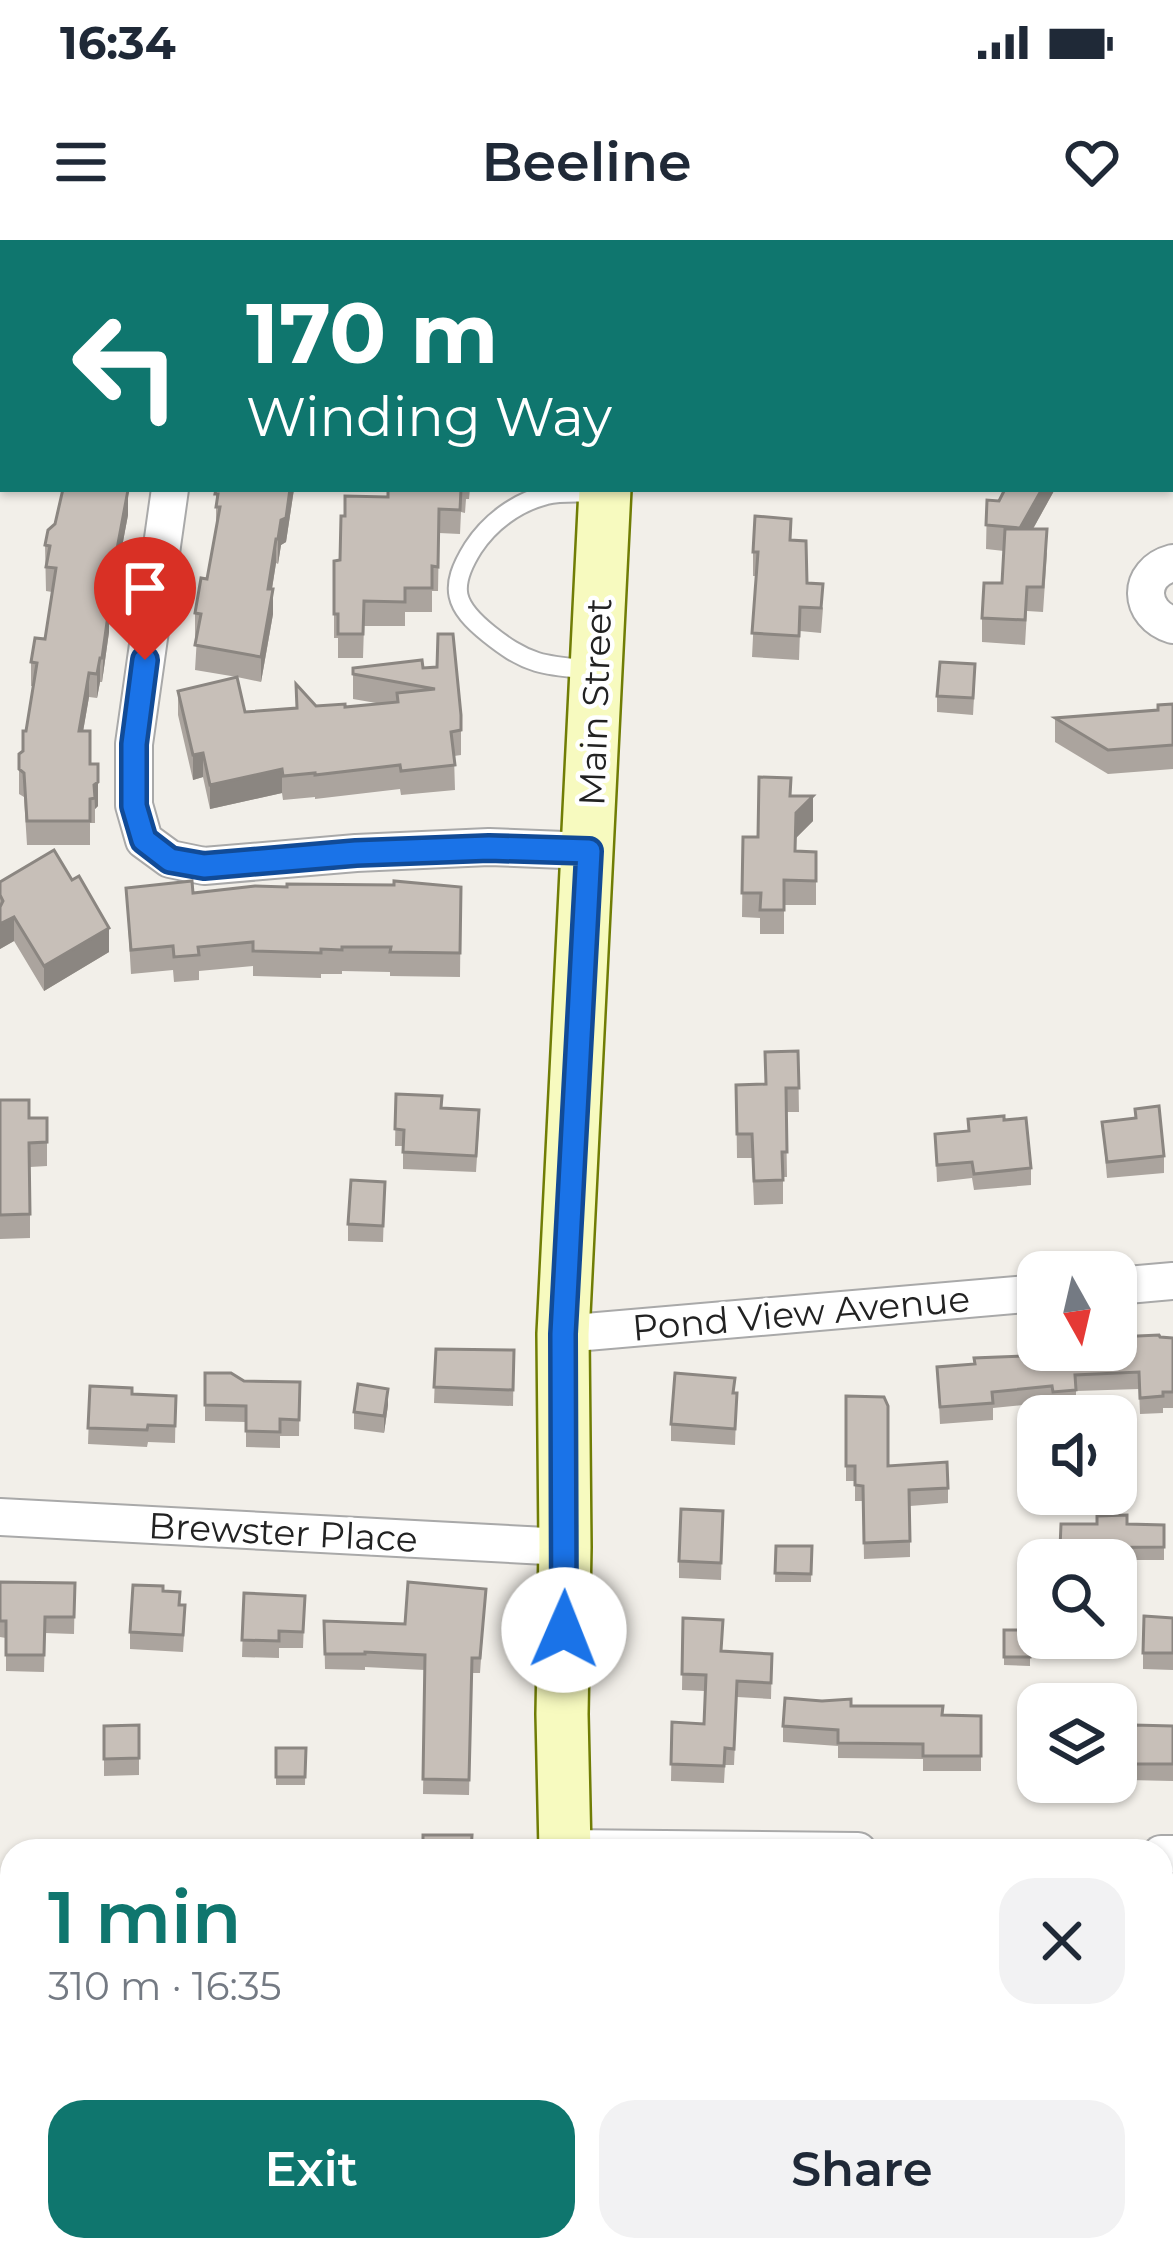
<!DOCTYPE html>
<meta charset="utf-8">
<style>
:root{--surface:#fff;--page:#f2f2f3;--text:#1f2937;--muted:#747a83;--accent:#0f766e}
body{margin:0;font-family:Montserrat,sans-serif;background:var(--page);color:var(--text);height:100vh;display:flex;flex-direction:column;font-size:45px;white-space:nowrap}
*{box-sizing:border-box;margin:0}
p{font-size:39px;color:var(--muted)}
.icon{flex:none;width:66px;height:66px;fill:none;stroke:currentColor;stroke-width:2;stroke-linecap:round;stroke-linejoin:round}
.map{position:relative;flex:1;overflow:hidden}
.details{position:absolute;left:0px;top:1599px;width:1173px;height:423px;display:flex;flex-direction:column;background:var(--surface);border-radius:36px 36px 0 0;box-shadow:0 3px 9px #0004}
.details>*{flex:none}
.top-card{position:absolute;left:0px;top:0px;width:1173px;height:252px;box-shadow:0 3px 9px #0004;background:#0f766e;color:#fff;overflow:hidden}
.needle{width:78px;rotate:172deg}
.fabs{position:absolute;left:1017px;top:1011px;display:grid;gap:24px}
.fabs a{display:grid;place-items:center;width:120px;height:120px;border-radius:24px;background:var(--surface);box-shadow:0 3px 9px #0004;font-size:60px}
.pin{position:absolute;display:grid;place-items:center;width:102px;height:102px;color:#fff;margin:-123px -51px;border-radius:50% 50% 50% 0;rotate:-45deg;box-shadow:0 0 12px #0007}
.pin .icon{rotate:45deg}
.me{position:absolute;width:132px;margin:-66px;rotate:1deg;stroke-linejoin:round;filter:drop-shadow(0 0 9px #0008)}
.turn{display:flex;align-items:center;gap:42px;height:252px;padding:0 48px;font-size:54px}
.turn .icon{width:156px;height:156px;stroke-width:2.5}
.turn b{display:block;font-size:84px;line-height:102px}
.round{display:grid;place-items:center;flex:none;width:126px;height:126px;border-radius:36px;background:var(--page)}
.summary{display:flex;align-items:center;justify-content:space-between;height:204px;padding:0 48px}
h1{font-size:72px;font-weight:600;line-height:90px;color:var(--accent)}
.button{display:flex;gap:24px;margin-top:auto;padding:24px 48px}
.button a{flex:1;height:138px;border-radius:36px;background:var(--accent);color:#fff;font-size:48px;font-weight:600;line-height:138px;text-align:center}
.button a+a{background:var(--page);color:var(--text)}
.status{display:flex;justify-content:space-between;align-items:center;height:84px;padding:0 60px;background:var(--surface);direction:ltr}
.status svg{height:33px;fill:currentColor}
header{display:flex;justify-content:space-between;align-items:center;height:156px;padding:0 48px;background:var(--surface);font-size:54px;font-weight:600}
.map>svg:first-child{display:block}
.lines{fill:none;stroke-linecap:round;stroke-linejoin:round}
.service-casing{stroke:#a9a9a9;stroke-width:22}
.minor-casing{stroke:#a9a9a9;stroke-width:40}
.secondary-casing{stroke:#707d05;stroke-width:56}
.service{stroke:#fff;stroke-width:18}
.minor{stroke:#fff;stroke-width:36}
.secondary{stroke:#f7fabf;stroke-width:51}
.wall{fill:#aba49e}
.shaded-wall{fill:#8b8681}
.building{fill:#c7bfb8;stroke:#8b8681;stroke-width:3}
.route-casing{stroke:#114b97;stroke-width:30}
.route{stroke:#1a73e8;stroke-width:21}
.labels{text-anchor:middle;dominant-baseline:central;stroke-width:9;stroke-linejoin:round;paint-order:stroke}
.street-label{font-size:36px;fill:#222;stroke:#fff}
</style>
<div class="status"><b>16:34</b><svg viewBox="0 0 49 12"><path d="M0 12V9h3v3zM5 12V6h3v6zM10 12V3h3v9zM15 12V0h3v12zM26 1h20v11H26zM47 4h2v5h-2z"/></svg></div>
<header><svg class="icon" aria-label="menu" viewBox="0 0 24 24"><path d="M4 6h16M4 12h16M4 18h16"/></svg>Beeline<svg class="icon" aria-label="heart" viewBox="0 0 24 24"><path d="M12 20l-8-8c-3-5 5-10 8-4 3-6 11-1 8 4z"/></svg></header>
<div class="map">
<svg width="1173" height="2021" viewBox="0 0 1173 2021">
<rect width="100%" height="100%" fill="#f2efe9"/>
<g class="lines">
<g class="service-casing">
<path id="service" d="M 592,430 C 574,428 554,427 537,422 C 518,416 504,406 489,394 C 454,366 448,348 473,308 C 490,282 516,263 546,255 C 563,251 584,253 602,253"/>
</g>
<g class="minor-casing">
<g id="minor">
<path d="M 170,249 L 134,504 L 134,565 L 144,600 L 170,619 L 204,626 L 356,613 L 489,607 L 589,611"/>
<path d="M 1173,323 C 1136,333 1138,374 1173,385"/>
<path d="M 1116,1046 L 1173,1041"/>
<path d="M 563,1094 L 1038,1053"/>
<path d="M 0,1277 L 565,1307"/>
<path d="M 565,1608 L 858,1611"/>
<path d="M 1161,1614 L 1173,1614"/>
<path d="M 0,1768 L 12,1769"/>
</g>
</g>
<g class="secondary-casing">
<g id="secondary">
<path d="M 616,3 L 616,0"/>
<path d="M 565,1611 L 562,1474 L 565,1307 L 563,1094 L 605,249"/>
<path d="M 557,2021 L 557,2010"/>
</g>
</g>
<use href="#service" class="service"/>
<use href="#minor" class="minor"/>
<use href="#secondary" class="secondary"/>
</g>
<g class="wall">
<rect x="348" y="0" width="133" height="3"/>
<path d="M 1173,0 L 1173,23 L 1170,23 L 1170,3 Z"/>
<rect x="1170" y="146" width="3" height="83"/>
<path d="M 216,249 L 294,249 L 286,302 L 281,305 L 278,324 L 276,323 L 272,349 L 273,374 L 261,442 L 237,437 L 245,472 L 316,466 L 345,467 L 382,464 L 353,459 L 353,428 L 423,428 L 461,475 L 461,515 L 454,516 L 455,550 L 401,555 L 400,549 L 315,559 L 315,557 L 283,560 L 282,553 L 210,569 L 203,537 L 193,540 L 178,475 L 178,451 L 237,437 L 195,430 L 197,397 L 195,397 L 195,373 L 207,339 L 216,290 Z"/>
<path d="M 388,249 L 470,249 L 469,259 L 466,259 L 465,273 L 461,272 L 460,294 L 439,293 L 438,351 L 432,351 L 432,372 L 405,372 L 405,386 L 364,386 L 363,418 L 338,418 L 338,398 L 334,398 L 334,321 L 340,320 L 345,276 L 388,257 Z"/>
<path d="M 1005,249 L 1055,249 L 1033,289 L 1047,313 L 1043,372 L 1027,371 L 1025,405 L 982,402 L 982,378 L 1002,343 L 1004,311 L 986,309 L 987,260 L 999,261 Z"/>
<path d="M 126,250 L 128,275 L 109,376 L 109,392 L 102,442 L 100,442 L 97,458 L 89,457 L 83,491 L 98,566 L 95,569 L 95,583 L 90,583 L 90,605 L 27,605 L 24,557 L 19,554 L 19,514 L 23,511 L 33,446 L 31,446 L 31,422 L 45,399 L 52,352 L 46,351 L 45,305 Z"/>
<path d="M 791,300 L 807,343 L 823,368 L 821,393 L 800,391 L 799,420 L 752,417 L 756,336 L 753,336 L 753,312 Z"/>
<path d="M 975,440 L 973,475 L 937,472 L 937,456 Z"/>
<path d="M 1173,464 L 1173,529 L 1108,534 L 1055,502 L 1055,478 L 1158,470 Z"/>
<path d="M 791,556 L 813,581 L 796,598 L 795,611 L 816,612 L 816,665 L 784,665 L 784,694 L 760,694 L 760,678 L 742,677 L 743,597 L 758,597 Z"/>
<path d="M 0,642 L 109,712 L 44,751 L 14,701 L 0,709 Z"/>
<path d="M 461,647 L 460,737 L 390,736 L 390,732 L 342,731 L 342,734 L 321,734 L 321,738 L 253,736 L 253,726 L 199,731 L 199,740 L 174,742 L 173,730 L 131,734 L 126,648 L 193,653 Z"/>
<path d="M 798,811 L 799,872 L 786,872 L 787,937 L 783,937 L 783,964 L 754,965 L 752,918 L 737,918 L 736,845 L 765,844 Z"/>
<path d="M 396,854 L 442,868 L 479,887 L 476,932 L 403,929 L 403,906 L 395,906 Z"/>
<path d="M 0,860 L 29,878 L 47,878 L 47,926 L 30,927 L 30,998 L 0,999 Z"/>
<path d="M 968,879 L 1004,880 L 1031,928 L 1031,945 L 974,950 L 972,938 L 937,942 L 935,894 L 968,892 Z"/>
<path d="M 1102,882 L 1164,916 L 1164,933 L 1107,938 Z"/>
<path d="M 385,942 L 383,1002 L 348,1001 L 348,984 Z"/>
<path d="M 1160,1097 L 1173,1098 L 1173,1168 L 1163,1168 L 1163,1173 L 1140,1174 L 1139,1149 L 1076,1151 L 1076,1166 L 1053,1168 L 1052,1162 L 993,1168 L 993,1180 L 940,1184 L 937,1127 L 975,1124 Z"/>
<path d="M 436,1109 L 514,1110 L 513,1166 L 434,1163 Z"/>
<path d="M 205,1133 L 244,1141 L 300,1142 L 299,1196 L 280,1196 L 280,1208 L 246,1207 L 246,1182 L 205,1181 Z"/>
<path d="M 90,1146 L 132,1154 L 176,1156 L 175,1203 L 148,1202 L 147,1207 L 88,1204 Z"/>
<path d="M 735,1153 L 737,1153 L 735,1205 L 671,1201 L 671,1184 Z"/>
<path d="M 846,1156 L 888,1226 L 948,1248 L 948,1263 L 910,1266 L 910,1317 L 864,1319 L 863,1261 L 855,1261 L 855,1241 L 846,1241 Z"/>
<path d="M 388,1165 L 384,1193 L 354,1189 L 354,1172 Z"/>
<path d="M 723,1271 L 721,1340 L 679,1338 L 679,1321 Z"/>
<path d="M 1061,1284 L 1164,1285 L 1164,1320 L 1060,1320 Z"/>
<path d="M 776,1306 L 812,1306 L 811,1342 L 775,1342 Z"/>
<path d="M 0,1342 L 75,1343 L 74,1394 L 45,1393 L 44,1432 L 6,1431 L 6,1398 L 0,1397 Z"/>
<path d="M 486,1349 L 480,1433 L 472,1433 L 469,1555 L 423,1554 L 425,1430 L 365,1427 L 365,1430 L 325,1429 L 324,1381 L 405,1384 Z"/>
<path d="M 163,1351 L 180,1365 L 185,1381 L 183,1412 L 130,1409 L 130,1392 Z"/>
<path d="M 244,1353 L 305,1356 L 303,1408 L 279,1408 L 279,1418 L 242,1417 Z"/>
<path d="M 683,1378 L 722,1411 L 772,1414 L 771,1459 L 737,1457 L 734,1525 L 725,1525 L 724,1543 L 671,1541 L 672,1482 L 704,1484 L 705,1451 L 682,1450 Z"/>
<path d="M 1173,1378 L 1173,1430 L 1143,1429 L 1143,1413 Z"/>
<path d="M 1004,1390 L 1030,1390 L 1030,1426 L 1004,1425 Z"/>
<path d="M 851,1466 L 942,1475 L 981,1476 L 981,1531 L 923,1531 L 923,1519 L 838,1518 L 838,1506 L 783,1502 L 783,1486 Z"/>
<path d="M 139,1485 L 139,1535 L 104,1536 L 104,1486 Z"/>
<path d="M 1038,1485 L 1038,1539 L 1027,1539 L 1028,1496 L 1032,1496 Z"/>
<path d="M 1173,1486 L 1173,1541 L 1128,1540 L 1128,1496 Z"/>
<path d="M 276,1508 L 306,1508 L 305,1545 L 276,1545 Z"/>
<path d="M 0,1641 L 12,1641 L 12,1696 L 0,1695 Z"/>
<rect x="1161" y="1666" width="12" height="54"/>
<path d="M 1161,1758 L 1173,1758 L 1173,1799 L 1161,1798 Z"/>
<path d="M 0,1839 L 12,1840 L 12,1894 L 0,1893 Z"/>
<rect x="414" y="2010" width="35" height="11"/>
</g>
<g class="shaded-wall">
<path d="M 290,249 L 294,249 L 286,302 L 281,305 L 278,324 L 278,299 L 281,280 Z"/>
<path d="M 1042,249 L 1055,249 L 1020,312 L 1020,288 Z"/>
<path d="M 128,250 L 128,275 L 109,376 L 109,392 L 102,442 L 106,368 Z"/>
<path d="M 276,299 L 276,323 L 268,373 L 268,349 Z"/>
<path d="M 273,349 L 273,374 L 261,442 L 261,417 Z"/>
<path d="M 100,418 L 100,442 L 97,458 L 97,434 Z"/>
<path d="M 89,433 L 89,457 L 79,515 L 79,491 Z"/>
<path d="M 203,513 L 203,537 L 193,540 L 193,515 Z"/>
<path d="M 282,529 L 282,553 L 210,569 L 210,545 Z"/>
<path d="M 98,542 L 98,566 L 95,569 L 94,545 Z"/>
<path d="M 813,556 L 813,581 L 796,598 L 796,573 Z"/>
<path d="M 14,677 L 14,701 L 0,709 L 0,684 Z"/>
<path d="M 109,688 L 109,712 L 44,751 L 44,726 Z"/>
<path d="M 388,1149 L 388,1165 L 384,1193 L 384,1176 Z"/>
</g>
<g class="building">
<rect x="755" y="0" width="29" height="3"/>
<rect x="1113" y="0" width="34" height="3"/>
<path d="M 1147,0 L 1173,0 L 1173,7 L 1170,7 L 1170,3 L 1147,3 Z"/>
<path d="M 1170,146 L 1173,146 L 1173,205 L 1170,206 Z"/>
<path d="M 63,249 L 128,250 L 106,368 L 109,368 L 102,418 L 100,418 L 97,434 L 89,433 L 79,491 L 90,491 L 90,524 L 98,524 L 98,542 L 94,545 L 95,558 L 90,559 L 90,581 L 27,581 L 24,533 L 19,529 L 19,514 L 23,511 L 23,491 L 26,491 L 37,423 L 31,422 L 35,398 L 45,399 L 56,328 L 46,327 L 50,306 L 45,305 L 48,290 L 55,284 Z"/>
<path d="M 216,249 L 290,249 L 286,278 L 281,280 L 278,299 L 276,299 L 268,349 L 273,349 L 261,417 L 195,405 L 201,374 L 195,373 L 201,338 L 207,339 L 220,267 L 216,267 L 218,254 L 215,254 Z"/>
<path d="M 388,249 L 461,249 L 460,270 L 439,269 L 438,327 L 432,326 L 432,348 L 405,348 L 405,362 L 364,361 L 363,394 L 338,394 L 338,374 L 334,374 L 334,321 L 340,320 L 341,276 L 345,276 L 345,256 L 388,257 Z"/>
<path d="M 1005,249 L 1042,249 L 1020,288 L 986,285 L 987,260 L 999,261 Z"/>
<path d="M 755,276 L 791,279 L 790,300 L 806,301 L 807,343 L 823,344 L 821,368 L 800,367 L 799,396 L 752,393 L 758,312 L 753,312 Z"/>
<path d="M 1005,289 L 1047,289 L 1043,347 L 1027,347 L 1025,380 L 982,378 L 984,343 L 1002,343 Z"/>
<path d="M 438,394 L 453,394 L 461,475 L 461,490 L 451,492 L 455,525 L 401,531 L 400,525 L 315,535 L 315,533 L 283,536 L 282,529 L 210,545 L 203,513 L 193,515 L 178,451 L 237,437 L 245,472 L 297,468 L 296,444 L 316,466 L 345,464 L 345,467 L 398,462 L 397,453 L 435,449 L 353,434 L 353,428 L 422,420 L 423,428 L 437,427 Z"/>
<path d="M 940,422 L 975,424 L 973,458 L 937,456 Z"/>
<path d="M 1173,464 L 1173,505 L 1108,510 L 1055,478 L 1158,470 L 1158,465 Z"/>
<path d="M 759,537 L 791,538 L 790,556 L 813,556 L 796,573 L 795,611 L 816,612 L 816,641 L 784,640 L 784,670 L 760,670 L 761,653 L 742,653 L 743,597 L 758,597 Z"/>
<path d="M 54,610 L 72,640 L 79,636 L 109,688 L 44,726 L 14,677 L 0,684 L 0,667 L 3,661 L 0,655 L 0,642 Z"/>
<path d="M 192,641 L 193,653 L 255,646 L 287,647 L 287,644 L 394,645 L 394,641 L 461,647 L 460,713 L 390,712 L 391,707 L 342,707 L 342,710 L 321,709 L 321,713 L 253,711 L 253,702 L 198,707 L 199,715 L 174,717 L 173,706 L 131,710 L 126,648 Z"/>
<path d="M 798,811 L 799,848 L 786,848 L 787,912 L 782,912 L 783,940 L 754,941 L 752,894 L 737,894 L 736,845 L 766,844 L 765,812 Z"/>
<path d="M 396,854 L 442,856 L 441,868 L 479,870 L 476,916 L 403,912 L 404,890 L 395,889 Z"/>
<path d="M 0,860 L 29,860 L 29,878 L 47,878 L 47,902 L 29,903 L 30,974 L 0,975 Z"/>
<path d="M 1159,866 L 1164,916 L 1107,922 L 1102,882 L 1136,878 L 1135,869 Z"/>
<path d="M 1004,876 L 1004,880 L 1026,878 L 1031,928 L 974,934 L 972,922 L 937,925 L 935,894 L 969,891 L 968,879 Z"/>
<path d="M 351,940 L 385,942 L 383,986 L 348,984 Z"/>
<path d="M 1159,1095 L 1160,1097 L 1173,1098 L 1173,1152 L 1163,1152 L 1163,1156 L 1140,1158 L 1139,1132 L 1075,1135 L 1076,1150 L 1053,1152 L 1052,1146 L 992,1152 L 993,1163 L 940,1167 L 937,1127 L 975,1124 L 974,1118 L 1022,1116 L 1022,1111 L 1038,1109 L 1116,1110 L 1116,1097 Z"/>
<path d="M 436,1109 L 514,1110 L 513,1150 L 434,1147 Z"/>
<path d="M 205,1133 L 231,1133 L 244,1141 L 300,1142 L 299,1180 L 280,1179 L 280,1192 L 246,1191 L 246,1166 L 205,1165 Z"/>
<path d="M 675,1133 L 735,1138 L 733,1153 L 737,1153 L 735,1189 L 671,1184 Z"/>
<path d="M 358,1144 L 388,1149 L 384,1176 L 354,1172 Z"/>
<path d="M 90,1146 L 132,1148 L 132,1154 L 176,1156 L 175,1186 L 148,1185 L 147,1190 L 88,1188 Z"/>
<path d="M 846,1156 L 884,1157 L 888,1166 L 888,1226 L 947,1222 L 948,1248 L 909,1250 L 910,1301 L 864,1303 L 863,1246 L 855,1245 L 855,1226 L 846,1226 Z"/>
<path d="M 681,1269 L 723,1271 L 721,1323 L 679,1321 Z"/>
<path d="M 1127,1275 L 1127,1284 L 1164,1285 L 1164,1307 L 1060,1308 L 1061,1284 L 1097,1284 L 1097,1276 Z"/>
<path d="M 776,1306 L 812,1306 L 811,1334 L 775,1333 Z"/>
<path d="M 0,1342 L 75,1343 L 74,1377 L 45,1377 L 44,1415 L 6,1415 L 6,1381 L 0,1381 Z"/>
<path d="M 408,1342 L 486,1349 L 480,1418 L 472,1418 L 469,1540 L 423,1539 L 425,1415 L 365,1412 L 365,1414 L 325,1414 L 324,1381 L 405,1384 Z"/>
<path d="M 133,1345 L 163,1346 L 163,1351 L 180,1352 L 179,1365 L 185,1365 L 183,1395 L 130,1392 Z"/>
<path d="M 244,1353 L 305,1356 L 303,1392 L 279,1391 L 279,1401 L 242,1400 Z"/>
<path d="M 1144,1376 L 1173,1378 L 1173,1413 L 1143,1413 Z"/>
<path d="M 683,1378 L 723,1380 L 721,1411 L 772,1414 L 771,1443 L 737,1441 L 734,1509 L 725,1508 L 724,1526 L 671,1524 L 672,1482 L 704,1484 L 706,1435 L 682,1434 Z"/>
<rect x="1004" y="1390" width="26" height="27"/>
<path d="M 785,1458 L 822,1461 L 851,1459 L 851,1466 L 943,1466 L 942,1475 L 981,1476 L 981,1516 L 923,1516 L 923,1504 L 838,1503 L 838,1490 L 783,1486 Z"/>
<path d="M 139,1485 L 139,1518 L 104,1519 L 104,1486 Z"/>
<path d="M 1033,1485 L 1038,1485 L 1038,1523 L 1027,1522 L 1028,1496 L 1032,1496 Z"/>
<path d="M 1133,1485 L 1173,1486 L 1173,1524 L 1128,1524 L 1128,1496 L 1133,1496 Z"/>
<path d="M 276,1508 L 306,1508 L 305,1537 L 276,1537 Z"/>
<path d="M 423,1595 L 472,1595 L 471,1611 L 423,1611 Z"/>
<path d="M 0,1641 L 12,1641 L 12,1680 L 0,1679 Z"/>
<rect x="1161" y="1666" width="12" height="37"/>
<rect x="1161" y="1758" width="12" height="32"/>
<path d="M 0,1839 L 12,1840 L 12,1877 L 0,1876 Z"/>
<path d="M 414,2010 L 449,2010 L 449,2018 L 414,2017 Z"/>
<path d="M 655,2010 L 753,2010 L 753,2021 L 655,2020 Z"/>
<path d="M 808,2010 L 843,2010 L 843,2019 L 808,2020 Z"/>
<rect x="901" y="2010" width="53" height="11"/>
<rect x="1004" y="2010" width="42" height="11"/>
<path d="M 1104,2010 L 1155,2010 L 1155,2019 L 1108,2020 L 1108,2014 L 1104,2014 Z"/>
</g>
<g class="lines">
<g class="route-casing">
<path id="route" d="M 145,420 L 134,504 L 134,566 L 144,600 L 170,620 L 204,626 L 356,613 L 489,608 L 589,611 L 563,1094 L 564,1390"/>
</g>
<use href="#route" class="route"/>
</g>
<g class="labels">
<g class="street-label">
<text transform="translate(595 462) rotate(-88)">Main Street</text>
<text transform="translate(801 1073) rotate(-5)">Pond View Avenue</text>
<text transform="translate(283 1292) rotate(3)">Brewster Place</text>
</g>
</g>
</svg>
<div class="fabs">
<a><svg class="needle" viewBox="-14 -14 28 28"><path d="M0-13l5 13h-10z" fill="#e53935"/><path d="M0 13l5-13h-10z" fill="#747a83"/></svg></a>
<a><svg class="icon" aria-label="sound" viewBox="0 0 24 24"><path d="M4 9h4l5-4v14l-5-4H4zM17 9q2 3 0 6"/></svg></a>
<a><svg class="icon" aria-label="search" viewBox="0 0 24 24"><circle cx="10" cy="10" r="6"/><path d="M15 15l6 6"/></svg></a>
<a><svg class="icon" aria-label="layers" viewBox="0 0 24 24"><path d="M12 4l9 5-9 5-9-5zM3 14l9 5 9-5"/></svg></a>
</div>
<div class="pin" style="left:145px;top:420px;background:#d93025"><svg class="icon" aria-label="arrive" viewBox="0 0 24 24"><path d="M6 21V4h12l-3 4 3 4H6"/></svg></div>
<svg class="me" style="left:564px;top:1390px" viewBox="-20 -20 40 40"><circle r="19" fill="#fff"/><path d="M0-13L10 11 0 6-10 11z" fill="#1a73e8"/></svg>
<div class="top-card">
<div class="turn"><svg class="icon" aria-label="left" viewBox="0 0 24 24"><path d="M17 20v-9H6M10 6l-5 5 5 5"/></svg><div><b>170 m</b>Winding Way</div></div>
</div>
<section class="details">
<div class="summary"><div><h1>1 min</h1><p>310 m · 16:35</p></div><a class="round"><svg class="icon" aria-label="close" viewBox="0 0 24 24"><path d="M6 6l12 12M18 6L6 18"/></svg></a></div>
<div class="button"><a>Exit</a><a>Share</a></div>
</section>
</div>
